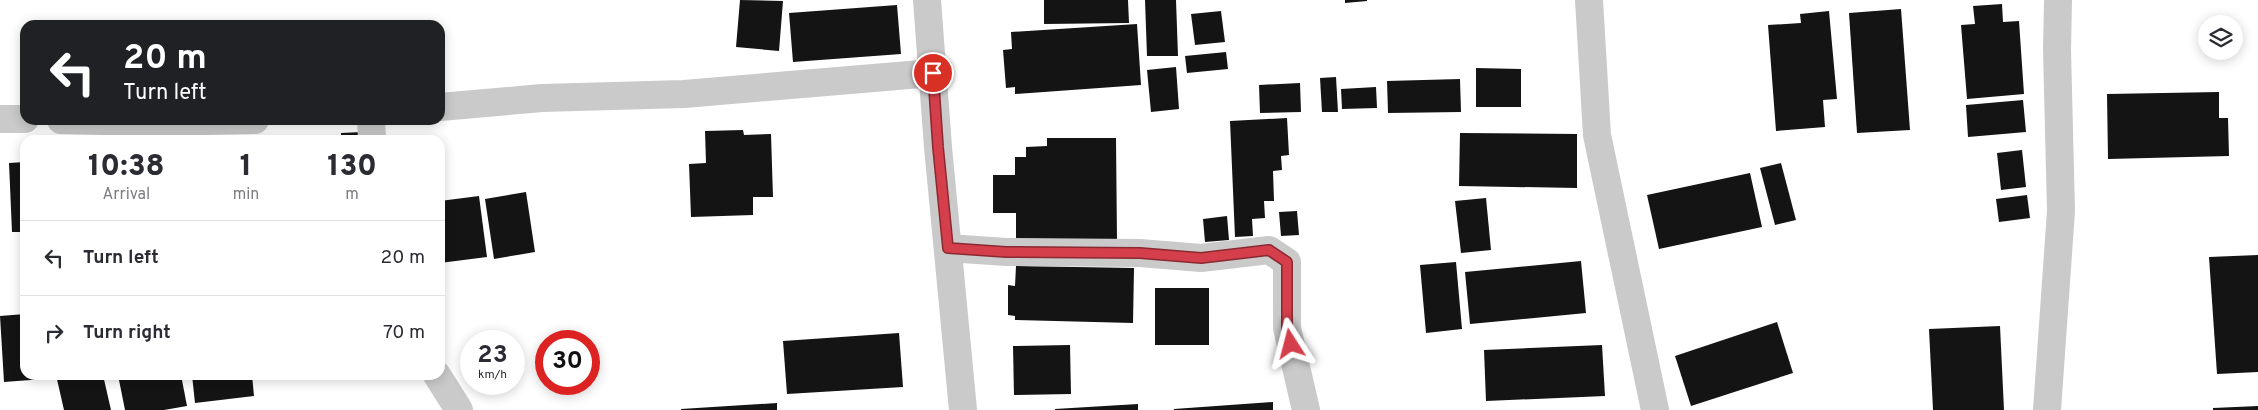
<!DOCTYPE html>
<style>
:root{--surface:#fff;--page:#f2f2f3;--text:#2b2b33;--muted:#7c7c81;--line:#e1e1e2}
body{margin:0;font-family:Overpass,sans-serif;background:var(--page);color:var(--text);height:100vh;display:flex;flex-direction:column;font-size:19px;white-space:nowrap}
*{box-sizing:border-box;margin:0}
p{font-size:16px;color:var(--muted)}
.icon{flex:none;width:28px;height:28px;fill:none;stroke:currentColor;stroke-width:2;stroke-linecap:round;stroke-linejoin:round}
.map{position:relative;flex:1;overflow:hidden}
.side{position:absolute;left:20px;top:135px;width:425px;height:245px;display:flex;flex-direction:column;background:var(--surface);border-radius:15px;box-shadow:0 2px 12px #0003}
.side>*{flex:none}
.hud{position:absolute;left:20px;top:20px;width:425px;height:105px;border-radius:15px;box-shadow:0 2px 12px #0003;background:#202124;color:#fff;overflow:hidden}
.buttons{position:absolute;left:2198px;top:15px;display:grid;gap:10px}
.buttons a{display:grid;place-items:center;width:45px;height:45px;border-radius:50%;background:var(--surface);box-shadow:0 2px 12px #0003;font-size:25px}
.speed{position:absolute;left:460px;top:330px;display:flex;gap:10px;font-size:25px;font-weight:700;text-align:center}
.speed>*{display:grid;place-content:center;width:65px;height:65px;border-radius:50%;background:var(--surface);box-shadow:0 2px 12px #0003;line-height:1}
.speed small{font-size:12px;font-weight:400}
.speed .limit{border:8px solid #d22;background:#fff;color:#111}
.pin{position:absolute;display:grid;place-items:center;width:42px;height:42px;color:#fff;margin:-21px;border:2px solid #fff;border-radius:50%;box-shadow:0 1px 5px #0007}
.me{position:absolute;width:55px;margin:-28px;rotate:351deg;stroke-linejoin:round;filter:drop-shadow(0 0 4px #0008)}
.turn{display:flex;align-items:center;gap:18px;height:105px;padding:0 20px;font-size:22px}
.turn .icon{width:65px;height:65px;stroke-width:2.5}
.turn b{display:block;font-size:35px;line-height:42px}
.eta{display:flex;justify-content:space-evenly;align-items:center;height:85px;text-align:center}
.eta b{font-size:30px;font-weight:800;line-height:35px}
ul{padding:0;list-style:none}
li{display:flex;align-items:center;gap:15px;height:75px;padding:0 20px;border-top:1px solid var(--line)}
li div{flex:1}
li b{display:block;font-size:19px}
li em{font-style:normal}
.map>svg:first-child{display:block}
.building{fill:#141414}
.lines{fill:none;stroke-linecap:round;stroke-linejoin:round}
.minor{stroke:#cacaca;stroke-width:28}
.route-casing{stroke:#8a2931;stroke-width:12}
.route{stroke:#d43f4b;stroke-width:9}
</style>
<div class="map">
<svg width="2258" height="410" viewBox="0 0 2258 410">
<rect width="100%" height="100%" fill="#fff"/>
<g class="building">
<path d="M 740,0 L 783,1 L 779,51 L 736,47 Z"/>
<path d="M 1044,0 L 1128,0 L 1129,23 L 1044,24 Z"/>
<path d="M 1145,0 L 1176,0 L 1178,56 L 1147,56 Z"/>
<path d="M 1345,0 L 1367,0 L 1367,1 L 1345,3 Z"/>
<path d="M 2002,4 L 2003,22 L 2019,21 L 2024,94 L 1967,99 L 1961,25 L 1975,24 L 1973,6 Z"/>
<path d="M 897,5 L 901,54 L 793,62 L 789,13 Z"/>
<path d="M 1901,9 L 1910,130 L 1857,133 L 1849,13 Z"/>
<path d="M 1221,11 L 1225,42 L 1195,45 L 1191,14 Z"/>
<path d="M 1829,11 L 1837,99 L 1823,100 L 1825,127 L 1776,131 L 1768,25 L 1801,23 L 1800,14 Z"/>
<path d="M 1137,24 L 1141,85 L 1015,94 L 1015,87 L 1006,88 L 1003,50 L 1012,49 L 1011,32 Z"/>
<path d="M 1226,52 L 1228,69 L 1187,73 L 1185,56 Z"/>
<path d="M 1176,67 L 1179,109 L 1151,112 L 1147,70 Z"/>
<path d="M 1476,68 L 1521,69 L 1521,107 L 1476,107 Z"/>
<path d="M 1336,77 L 1338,112 L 1322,112 L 1320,78 Z"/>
<path d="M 1460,79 L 1461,112 L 1388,113 L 1387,81 Z"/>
<path d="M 1300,83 L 1301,112 L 1260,113 L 1259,85 Z"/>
<path d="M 1376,87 L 1377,108 L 1342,109 L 1341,89 Z"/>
<path d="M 2219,92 L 2219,118 L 2228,118 L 2229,156 L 2108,159 L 2107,94 Z"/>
<path d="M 2023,100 L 2026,132 L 1968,137 L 1966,105 Z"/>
<path d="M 1287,118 L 1289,155 L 1281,156 L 1282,170 L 1273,171 L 1274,201 L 1264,201 L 1265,218 L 1252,219 L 1253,236 L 1235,237 L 1230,121 Z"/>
<path d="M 743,130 L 744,135 L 771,134 L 773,197 L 753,197 L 753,215 L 691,217 L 689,164 L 706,163 L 705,131 Z"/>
<path d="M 362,132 L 362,140 L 341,140 L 341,133 Z"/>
<path d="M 1460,133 L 1577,134 L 1577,188 L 1459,186 Z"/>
<rect x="233" y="138" width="63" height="2"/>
<path d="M 1047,138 L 1116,138 L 1117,242 L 1016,243 L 1016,213 L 993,213 L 993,175 L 1015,175 L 1015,157 L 1026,157 L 1026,147 L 1047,146 Z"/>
<path d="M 2022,150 L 2026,187 L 2001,190 L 1997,153 Z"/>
<path d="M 25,162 L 25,232 L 12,232 L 9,163 Z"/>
<path d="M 1781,163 L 1796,220 L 1775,225 L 1760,168 Z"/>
<path d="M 1750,173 L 1762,227 L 1659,249 L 1647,195 Z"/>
<path d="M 526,192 L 535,252 L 494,259 L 485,199 Z"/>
<path d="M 2027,195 L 2030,218 L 1999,222 L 1996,199 Z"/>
<path d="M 479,196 L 487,257 L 440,263 L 440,201 Z"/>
<path d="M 1486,198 L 1491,250 L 1461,253 L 1455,201 Z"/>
<path d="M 1297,211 L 1299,235 L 1281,236 L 1279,212 Z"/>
<path d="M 1227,216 L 1229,240 L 1205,242 L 1203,219 Z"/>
<path d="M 2258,255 L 2258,372 L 2217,374 L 2209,257 Z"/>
<path d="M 1581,261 L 1586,313 L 1470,324 L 1465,272 Z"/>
<path d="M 1456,262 L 1462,329 L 1426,333 L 1420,265 Z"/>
<path d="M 1016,266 L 1134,268 L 1133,323 L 1015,320 L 1015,316 L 1008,315 L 1008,285 L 1015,286 Z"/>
<rect x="1155" y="288" width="54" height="57"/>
<path d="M 25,314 L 25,375 L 44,375 L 44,379 L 4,382 L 0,316 Z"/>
<path d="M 1777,322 L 1793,373 L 1691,406 L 1675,356 Z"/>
<path d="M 2000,326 L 2004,410 L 1933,410 L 1929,329 Z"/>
<path d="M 899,333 L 903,387 L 787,394 L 783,341 Z"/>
<path d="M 1070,345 L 1071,394 L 1014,395 L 1013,346 Z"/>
<path d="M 1602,345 L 1605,396 L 1486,401 L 1484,350 Z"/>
<path d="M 56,375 L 103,375 L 111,410 L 64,410 Z"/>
<path d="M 118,375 L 181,375 L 187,406 L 164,410 L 125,410 Z"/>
<path d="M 192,375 L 252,375 L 254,396 L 195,403 Z"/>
<path d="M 1273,402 L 1273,410 L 1174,410 L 1174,409 Z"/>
<path d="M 777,403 L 777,410 L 681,410 L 681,409 Z"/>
<path d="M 1138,404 L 1138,410 L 1055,410 L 1055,409 Z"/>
<path d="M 2258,406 L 2258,410 L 2213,410 L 2213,408 Z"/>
</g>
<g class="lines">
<g class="minor">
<path d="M 927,0 L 938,147 L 963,410"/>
<path d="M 1589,0 L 1597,135 L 1655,410"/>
<path d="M 440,107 L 542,98 L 684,94 L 933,73"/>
<path d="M 0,119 L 25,119"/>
<path d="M 61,120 L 149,122 L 255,120"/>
<path d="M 371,120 L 372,140"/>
<path d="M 948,248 L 1006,252 L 1140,253 L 1201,258 L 1269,250 L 1287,262 L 1287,328 L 1306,410"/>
<path d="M 437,375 L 459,410"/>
<path d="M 2047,410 L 2061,211 L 2057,50 L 2058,0"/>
</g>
</g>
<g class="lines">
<g class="route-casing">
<path id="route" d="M 933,73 L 938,147 L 948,248 L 1006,252 L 1140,253 L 1201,258 L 1269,250 L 1287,262 L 1287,328 L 1291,344"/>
</g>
<use href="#route" class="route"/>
</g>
</svg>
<div class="buttons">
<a><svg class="icon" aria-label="layers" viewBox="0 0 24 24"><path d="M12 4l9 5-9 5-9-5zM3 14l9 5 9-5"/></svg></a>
</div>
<div class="speed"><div>23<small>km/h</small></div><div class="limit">30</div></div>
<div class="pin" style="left:933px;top:73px;background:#d93025"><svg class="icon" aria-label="arrive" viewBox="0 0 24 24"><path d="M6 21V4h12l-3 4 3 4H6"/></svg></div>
<svg class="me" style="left:1291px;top:344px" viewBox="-20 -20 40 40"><path d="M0-17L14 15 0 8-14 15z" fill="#d43f4b" stroke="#fff" stroke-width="4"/></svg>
<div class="hud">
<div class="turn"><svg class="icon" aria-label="left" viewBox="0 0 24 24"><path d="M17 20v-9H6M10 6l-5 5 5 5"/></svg><div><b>20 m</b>Turn left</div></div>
</div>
<section class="side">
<div class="eta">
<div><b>10:38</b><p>Arrival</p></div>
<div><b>1</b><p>min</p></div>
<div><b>130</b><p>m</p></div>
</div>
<ul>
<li><svg class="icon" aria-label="left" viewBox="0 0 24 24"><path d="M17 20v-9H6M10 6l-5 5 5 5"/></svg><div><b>Turn left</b></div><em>20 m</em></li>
<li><svg class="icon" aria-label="right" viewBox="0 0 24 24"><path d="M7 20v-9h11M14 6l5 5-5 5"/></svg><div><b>Turn right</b></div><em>70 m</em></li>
</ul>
</section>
</div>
